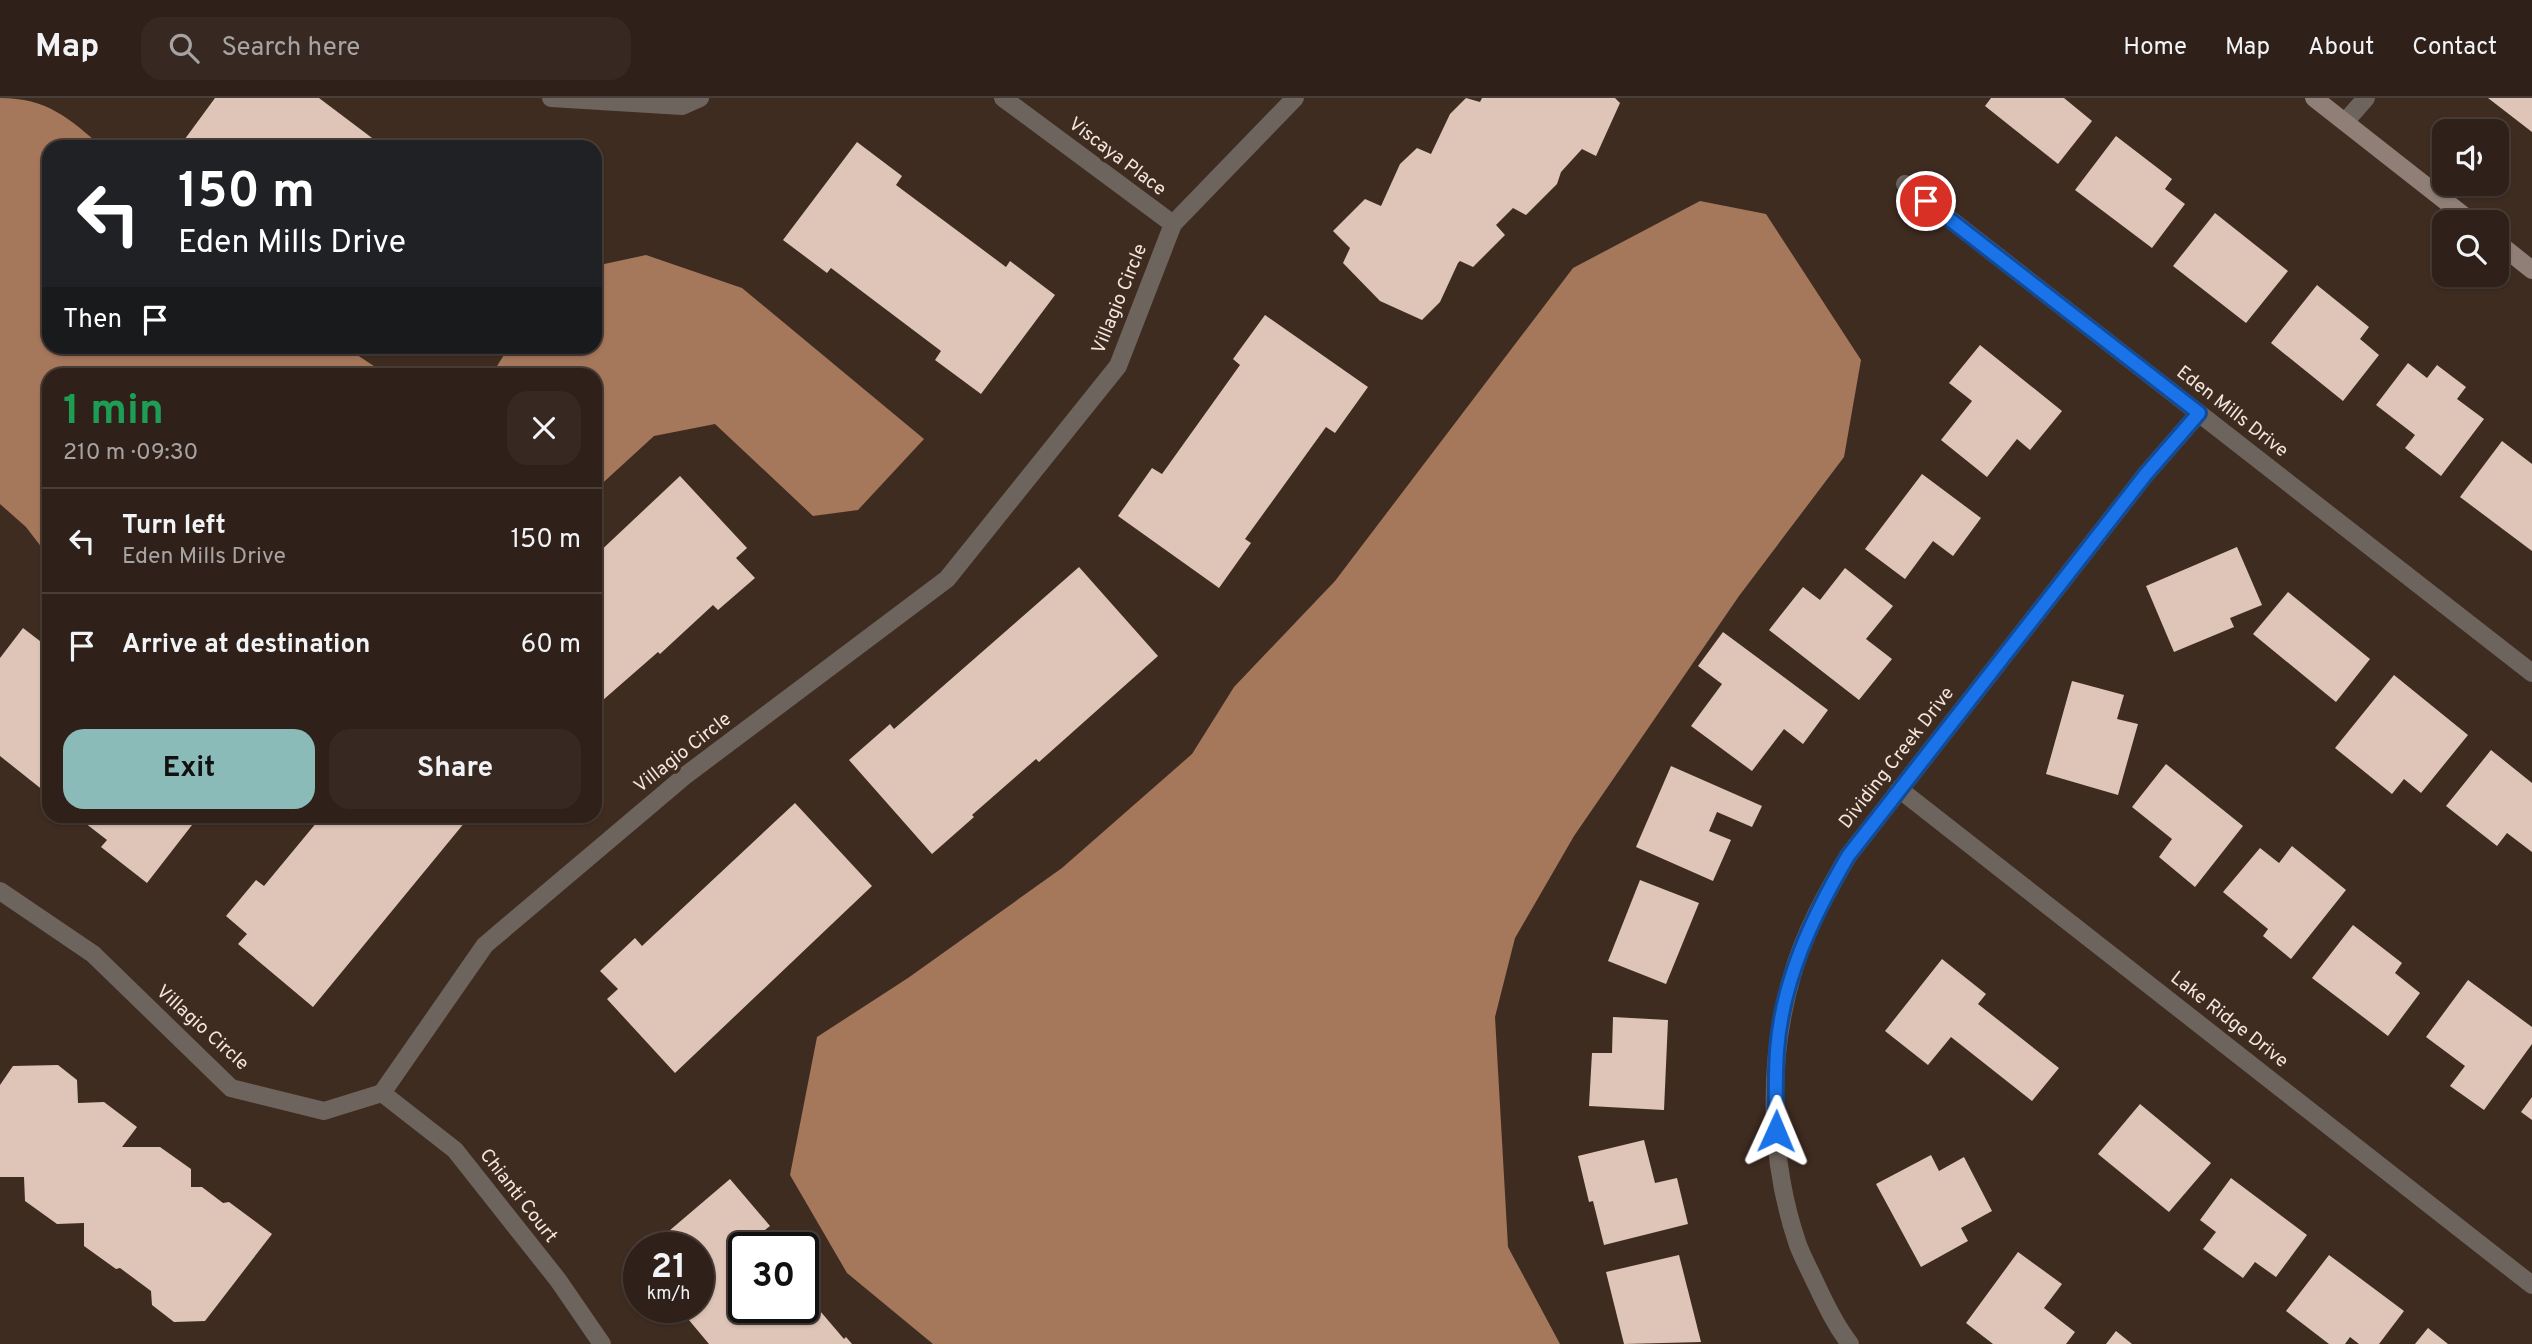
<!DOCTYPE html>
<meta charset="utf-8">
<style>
:root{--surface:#2f2119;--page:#372922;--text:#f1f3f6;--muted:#a7a3a2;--line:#4a3e38;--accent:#8bbbb9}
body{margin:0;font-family:Overpass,sans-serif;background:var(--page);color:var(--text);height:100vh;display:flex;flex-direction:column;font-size:26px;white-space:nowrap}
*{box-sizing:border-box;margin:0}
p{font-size:23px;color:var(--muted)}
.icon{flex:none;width:38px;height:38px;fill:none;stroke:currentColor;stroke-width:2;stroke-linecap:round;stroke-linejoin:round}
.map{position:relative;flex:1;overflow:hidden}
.side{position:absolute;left:42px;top:270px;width:560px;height:455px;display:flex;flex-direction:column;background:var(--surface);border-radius:21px;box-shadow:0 2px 5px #0004,0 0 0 2px var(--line)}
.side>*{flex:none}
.hud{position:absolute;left:42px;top:42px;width:560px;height:214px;border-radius:21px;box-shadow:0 2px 5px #0004,0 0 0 2px var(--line);background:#202124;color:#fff;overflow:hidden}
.controls{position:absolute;left:2432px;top:21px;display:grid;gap:14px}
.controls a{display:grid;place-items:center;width:77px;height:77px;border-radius:14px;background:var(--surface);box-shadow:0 2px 5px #0004,0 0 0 2px var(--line);font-size:35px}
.speed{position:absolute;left:623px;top:1134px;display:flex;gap:14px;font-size:35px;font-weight:700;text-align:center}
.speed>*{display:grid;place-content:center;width:91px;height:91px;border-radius:50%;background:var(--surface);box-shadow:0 2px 5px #0004,0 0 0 2px var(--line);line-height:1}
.speed small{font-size:18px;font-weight:400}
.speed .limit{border:4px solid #111;border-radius:10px;background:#fff;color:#111}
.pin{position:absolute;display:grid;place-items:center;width:60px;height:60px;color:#fff;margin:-30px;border:4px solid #fff;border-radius:50%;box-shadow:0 2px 7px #0007}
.me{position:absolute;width:77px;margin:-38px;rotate:1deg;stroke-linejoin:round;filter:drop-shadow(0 0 5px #0008)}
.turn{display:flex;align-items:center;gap:24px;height:147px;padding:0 21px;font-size:32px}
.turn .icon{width:91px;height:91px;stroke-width:2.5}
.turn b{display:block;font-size:49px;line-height:60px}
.then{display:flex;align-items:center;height:66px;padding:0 21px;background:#0003;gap:14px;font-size:26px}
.round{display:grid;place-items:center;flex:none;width:74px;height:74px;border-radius:21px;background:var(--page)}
.head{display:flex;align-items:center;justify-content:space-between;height:119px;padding:0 21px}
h1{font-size:42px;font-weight:700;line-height:52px;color:#1e9e55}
.button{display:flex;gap:14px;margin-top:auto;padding:14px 21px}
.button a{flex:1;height:80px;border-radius:21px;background:var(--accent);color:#111;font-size:28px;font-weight:700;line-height:80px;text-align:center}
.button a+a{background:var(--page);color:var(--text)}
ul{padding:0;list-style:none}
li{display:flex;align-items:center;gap:21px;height:105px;padding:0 21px;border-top:2px solid var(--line)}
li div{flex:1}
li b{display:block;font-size:26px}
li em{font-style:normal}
header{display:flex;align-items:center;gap:42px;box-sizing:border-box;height:98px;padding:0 35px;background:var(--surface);border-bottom:2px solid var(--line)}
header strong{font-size:33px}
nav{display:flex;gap:38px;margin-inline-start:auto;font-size:24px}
.search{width:490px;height:63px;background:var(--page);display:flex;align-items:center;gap:18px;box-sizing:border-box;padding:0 24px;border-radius:21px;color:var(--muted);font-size:26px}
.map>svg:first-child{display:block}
.water{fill:#a5775b}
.building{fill:#dec5b7}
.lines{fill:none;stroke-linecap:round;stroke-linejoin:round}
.street{stroke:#6d645e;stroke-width:18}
.secondary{stroke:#8f7f77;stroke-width:18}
.route-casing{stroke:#114b97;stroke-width:18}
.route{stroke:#1a73e8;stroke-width:12}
.labels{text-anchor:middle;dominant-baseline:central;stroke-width:7;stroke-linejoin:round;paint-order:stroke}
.street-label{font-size:19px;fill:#f2e6de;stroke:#3f2c21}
</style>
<header>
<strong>Map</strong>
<div class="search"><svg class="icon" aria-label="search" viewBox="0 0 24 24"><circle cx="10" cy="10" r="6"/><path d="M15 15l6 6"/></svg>Search here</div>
<nav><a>Home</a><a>Map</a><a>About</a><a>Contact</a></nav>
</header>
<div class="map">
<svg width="2532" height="1246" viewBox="0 0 2532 1246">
<rect width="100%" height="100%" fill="#3f2c21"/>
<g class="water">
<path d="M 0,0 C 47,0 69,20 102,49 L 49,49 L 49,248 L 345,249 L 386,276 L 49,276 L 49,459 L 26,429 L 0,406 Z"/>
<path d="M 1700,103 L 1766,116 L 1861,262 L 1844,359 L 1739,498 L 1574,738 L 1515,840 L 1495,919 L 1508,1149 L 1560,1246 L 933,1246 L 847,1175 L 790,1077 L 817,939 L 908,880 L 1062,770 L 1192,656 L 1234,589 L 1335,483 L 1573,170 Z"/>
<path d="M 646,157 L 742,190 L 924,341 L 858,412 L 813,418 L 715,326 L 654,338 L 595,392 L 595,276 L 492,276 L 509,249 L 595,248 L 595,168 Z"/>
</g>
<g class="building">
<path d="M 215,0 L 319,0 L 384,49 L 187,49 L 182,45 Z"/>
<path d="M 1466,0 L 1480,4 L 1482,0 L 1615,0 L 1620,5 L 1596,58 L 1582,51 L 1561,74 L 1557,86 L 1526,117 L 1513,110 L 1496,127 L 1505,137 L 1473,169 L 1460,163 L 1458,165 L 1440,204 L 1422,222 L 1380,203 L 1343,165 L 1350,150 L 1333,133 L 1365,101 L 1381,108 L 1400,66 L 1417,50 L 1431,56 L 1450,16 Z"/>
<path d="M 1991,0 L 2064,0 L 2092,23 L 2058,66 L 1985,8 Z"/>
<path d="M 2488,0 L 2532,0 L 2532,34 Z"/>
<path d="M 2116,38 L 2172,81 L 2165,91 L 2185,106 L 2152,150 L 2075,92 Z"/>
<path d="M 857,44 L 902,78 L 896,87 L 1006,169 L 1010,163 L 1055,197 L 981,296 L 935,262 L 941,253 L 831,170 L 827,175 L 783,142 Z"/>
<path d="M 2215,115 L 2288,173 L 2246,225 L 2173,168 Z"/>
<path d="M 2317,187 L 2369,229 L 2360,241 L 2379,257 L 2343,303 L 2271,245 Z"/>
<path d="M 1265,217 L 1368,289 L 1335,335 L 1326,329 L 1245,441 L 1251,445 L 1219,490 L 1118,418 L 1152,370 L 1162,376 L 1240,267 L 1233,261 Z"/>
<path d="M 1980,247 L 2062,313 L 2030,352 L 2017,341 L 1987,379 L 1941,342 L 1972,303 L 1949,285 Z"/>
<path d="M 2408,265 L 2427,280 L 2437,267 L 2466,289 L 2457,301 L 2484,321 L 2441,378 L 2405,350 L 2415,337 L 2376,307 Z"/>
<path d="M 2502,343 L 2532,366 L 2532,453 L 2460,399 Z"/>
<path d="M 1922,376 L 1981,420 L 1953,458 L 1933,443 L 1905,481 L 1865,451 Z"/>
<path d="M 680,378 L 747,450 L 736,460 L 755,480 L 718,512 L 713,507 L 660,556 L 658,554 L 595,609 L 595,458 Z"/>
<path d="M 2237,449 L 2262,507 L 2230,520 L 2234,529 L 2174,554 L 2146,488 Z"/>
<path d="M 1079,469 L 1158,558 L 1039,664 L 1036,661 L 972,717 L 974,719 L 932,756 L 849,662 L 890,626 L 894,631 Z"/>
<path d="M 1845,470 L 1893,508 L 1866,541 L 1892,561 L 1859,602 L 1769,532 L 1803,489 L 1820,502 Z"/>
<path d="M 2288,494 L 2370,561 L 2336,604 L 2253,536 Z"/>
<path d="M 23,530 L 49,550 L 49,697 L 0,658 L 0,560 Z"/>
<path d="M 1723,534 L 1828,612 L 1803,646 L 1784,631 L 1752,673 L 1691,628 L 1722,586 L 1698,568 Z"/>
<path d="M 2394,577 L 2468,637 L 2421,695 L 2404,681 L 2392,696 L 2335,650 Z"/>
<path d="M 2072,583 L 2124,597 L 2117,621 L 2138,626 L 2118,697 L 2046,676 Z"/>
<path d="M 2491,652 L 2532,685 L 2532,754 L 2507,735 L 2497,748 L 2446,708 Z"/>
<path d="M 2166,666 L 2243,728 L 2195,789 L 2159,759 L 2172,741 L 2132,709 Z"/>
<path d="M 1671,668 L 1762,708 L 1752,729 L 1717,714 L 1709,733 L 1731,742 L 1713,783 L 1636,749 Z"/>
<path d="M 795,705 L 872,788 L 675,975 L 607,901 L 618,891 L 600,873 L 635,840 L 642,848 Z"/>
<path d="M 76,718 L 199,718 L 147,785 L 101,749 L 107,742 Z"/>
<path d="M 322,718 L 470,718 L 313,909 L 238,846 L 247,836 L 226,818 L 256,782 L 264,788 Z"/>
<path d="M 2292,748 L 2346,792 L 2291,861 L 2263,838 L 2268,831 L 2223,794 L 2260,750 L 2279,765 Z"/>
<path d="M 1640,782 L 1699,805 L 1666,886 L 1608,863 Z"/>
<path d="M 2353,827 L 2402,865 L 2395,875 L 2420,895 L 2388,938 L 2312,880 Z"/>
<path d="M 1942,861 L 1986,896 L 1978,906 L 2059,970 L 2032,1003 L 1951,939 L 1928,967 L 1885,933 Z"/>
<path d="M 2468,882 L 2532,929 L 2532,946 L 2484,1012 L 2450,988 L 2465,968 L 2426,939 Z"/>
<path d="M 1613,919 L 1668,922 L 1664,1012 L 1589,1008 L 1592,955 L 1612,955 Z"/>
<path d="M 58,967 L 77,982 L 78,1005 L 104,1004 L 137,1029 L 122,1049 L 160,1049 L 191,1071 L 191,1089 L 202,1089 L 223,1105 L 229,1104 L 272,1136 L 205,1223 L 174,1224 L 152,1207 L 151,1193 L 120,1170 L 116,1171 L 84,1148 L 84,1125 L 57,1126 L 25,1103 L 24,1079 L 0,1079 L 0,987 L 13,968 Z"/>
<path d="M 2532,999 L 2532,1022 L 2521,1014 Z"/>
<path d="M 2140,1006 L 2211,1065 L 2169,1114 L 2098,1056 Z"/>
<path d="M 1644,1042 L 1655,1085 L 1677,1080 L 1688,1126 L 1604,1147 L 1593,1103 L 1589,1104 L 1578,1058 Z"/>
<path d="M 1931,1057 L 1939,1073 L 1964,1059 L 1992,1113 L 1961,1130 L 1968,1143 L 1921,1169 L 1876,1086 Z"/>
<path d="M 2231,1080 L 2307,1137 L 2276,1179 L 2255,1164 L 2243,1180 L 2203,1151 L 2216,1134 L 2200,1122 Z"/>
<path d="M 730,1081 L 770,1128 L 757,1138 L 767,1150 L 744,1150 L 744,1209 L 803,1209 L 803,1193 L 844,1241 L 846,1239 L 852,1246 L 709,1246 L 678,1209 L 698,1209 L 698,1150 L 649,1150 Z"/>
<path d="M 2018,1154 L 2062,1186 L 2044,1210 L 2075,1234 L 2066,1246 L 1993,1246 L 1966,1225 Z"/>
<path d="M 1679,1157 L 1701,1244 L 1624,1246 L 1606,1174 Z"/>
<path d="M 2329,1157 L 2404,1213 L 2379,1246 L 2359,1246 L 2350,1239 L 2345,1246 L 2329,1246 L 2286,1213 Z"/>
<path d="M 2428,1230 L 2448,1246 L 2415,1246 Z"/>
<path d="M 2116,1233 L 2132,1246 L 2106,1246 Z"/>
</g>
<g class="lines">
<g class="street">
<path d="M 551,0 L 682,8 L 700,0"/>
<path d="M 1003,0 L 1173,126"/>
<path d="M 2345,24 L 2366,0"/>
<path d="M 1905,86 L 2532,575"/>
<path d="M 1899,691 L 2532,1187"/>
<path d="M 0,793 L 93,856 L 231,990 L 324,1013 L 382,995 L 485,847 L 686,677 L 947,481 L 1118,268 L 1173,126 L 1295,0"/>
<path d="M 382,995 L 455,1052 L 558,1182 L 602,1246"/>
<path d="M 1850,1246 C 1836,1228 1826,1207 1816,1186 C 1810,1173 1803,1160 1798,1147 C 1769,1063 1767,964 1792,878 C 1804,835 1826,796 1848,758 L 2146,376 L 2199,315"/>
</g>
<g class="secondary">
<path d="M 2314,0 L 2472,124"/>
<path d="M 2497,144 L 2532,172"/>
</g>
</g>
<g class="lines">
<g class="route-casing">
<path id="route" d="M 1776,1033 C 1776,1007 1775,980 1777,953 C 1782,882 1813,818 1848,758 L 2146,376 L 2199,315 L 1926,103"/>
</g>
<use href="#route" class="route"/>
</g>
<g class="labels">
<g class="street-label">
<text transform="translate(1117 59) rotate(37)">Viscaya Place</text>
<text transform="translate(1120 201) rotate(-68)">Villagio Circle</text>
<text transform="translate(2232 314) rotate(38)">Eden Mills Drive</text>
<text transform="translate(683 655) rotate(-38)">Villagio Circle</text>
<text transform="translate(1897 660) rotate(-52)">Dividing Creek Drive</text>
<text transform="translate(2229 922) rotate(38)">Lake Ridge Drive</text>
<text transform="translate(202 930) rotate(42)">Villagio Circle</text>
<text transform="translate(518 1098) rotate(52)">Chianti Court</text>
</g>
</g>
</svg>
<div class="controls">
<a><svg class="icon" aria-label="sound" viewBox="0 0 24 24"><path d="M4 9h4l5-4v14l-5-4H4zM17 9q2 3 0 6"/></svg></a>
<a><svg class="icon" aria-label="search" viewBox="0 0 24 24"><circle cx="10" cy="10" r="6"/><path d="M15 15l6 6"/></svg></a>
</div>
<div class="speed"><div>21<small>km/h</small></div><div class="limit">30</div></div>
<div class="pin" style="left:1926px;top:103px;background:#d93025"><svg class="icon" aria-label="arrive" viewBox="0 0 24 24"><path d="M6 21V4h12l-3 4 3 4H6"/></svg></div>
<svg class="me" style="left:1776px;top:1033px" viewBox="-20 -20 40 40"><path d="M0-17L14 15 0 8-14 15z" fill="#1a73e8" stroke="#fff" stroke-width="4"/></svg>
<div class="hud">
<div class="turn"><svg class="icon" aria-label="left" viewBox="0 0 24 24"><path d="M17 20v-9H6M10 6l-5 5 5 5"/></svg><div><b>150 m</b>Eden Mills Drive</div></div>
<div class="then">Then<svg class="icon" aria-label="arrive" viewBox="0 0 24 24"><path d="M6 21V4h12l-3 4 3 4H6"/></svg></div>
</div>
<section class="side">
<div class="head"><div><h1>1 min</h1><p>210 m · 09:30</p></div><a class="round"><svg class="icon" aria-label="close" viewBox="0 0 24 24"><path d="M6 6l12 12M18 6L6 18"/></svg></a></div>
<ul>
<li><svg class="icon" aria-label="left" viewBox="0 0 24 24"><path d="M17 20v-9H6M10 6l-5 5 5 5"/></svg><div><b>Turn left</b><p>Eden Mills Drive</p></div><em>150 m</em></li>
<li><svg class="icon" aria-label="arrive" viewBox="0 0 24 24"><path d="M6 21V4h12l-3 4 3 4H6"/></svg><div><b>Arrive at destination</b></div><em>60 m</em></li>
</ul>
<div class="button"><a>Exit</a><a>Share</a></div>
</section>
</div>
